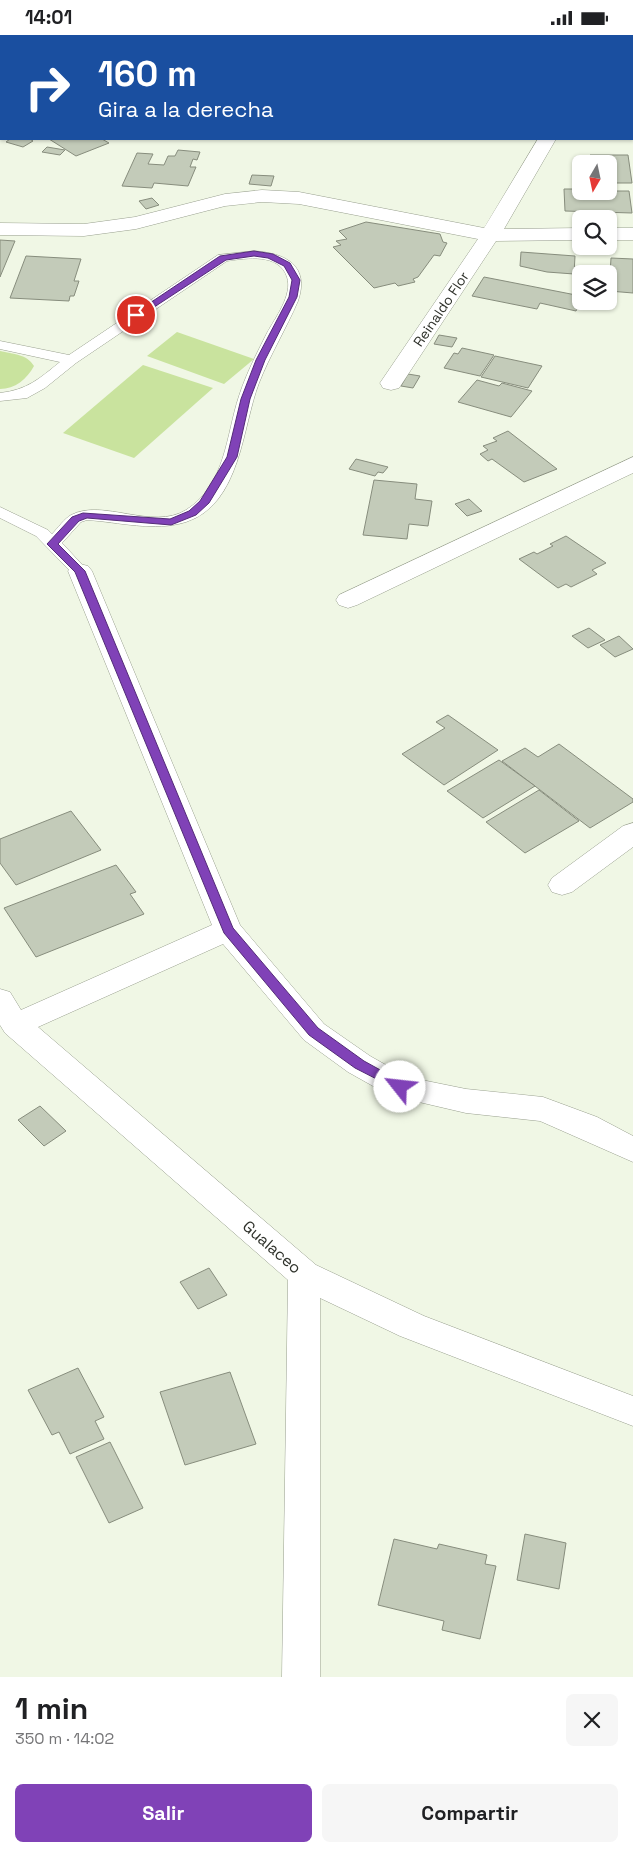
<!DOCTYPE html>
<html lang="es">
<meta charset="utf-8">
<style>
:root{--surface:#fff;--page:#f6f6f6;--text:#202124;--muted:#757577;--accent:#8042b7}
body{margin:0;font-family:"Space Grotesk",sans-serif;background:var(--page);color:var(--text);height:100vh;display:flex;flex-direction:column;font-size:19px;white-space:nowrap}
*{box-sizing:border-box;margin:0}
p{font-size:16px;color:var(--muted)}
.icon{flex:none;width:28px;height:28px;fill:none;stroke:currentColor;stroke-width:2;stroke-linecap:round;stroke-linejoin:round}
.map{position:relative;height:1642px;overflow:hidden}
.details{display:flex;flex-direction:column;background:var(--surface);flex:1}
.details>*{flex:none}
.guide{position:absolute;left:0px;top:0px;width:634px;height:105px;box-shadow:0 1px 4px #0004;background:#1a4fa0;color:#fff;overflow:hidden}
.needle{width:32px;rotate:189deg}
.buttons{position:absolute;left:572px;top:120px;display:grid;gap:10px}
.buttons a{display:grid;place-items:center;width:45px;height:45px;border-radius:8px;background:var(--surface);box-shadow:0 1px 4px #0004;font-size:25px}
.pin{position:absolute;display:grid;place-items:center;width:42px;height:42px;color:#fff;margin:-21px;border:2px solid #fff;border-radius:50%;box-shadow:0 1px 5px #0007}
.me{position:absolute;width:55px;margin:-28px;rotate:299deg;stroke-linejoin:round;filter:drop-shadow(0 0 4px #0008)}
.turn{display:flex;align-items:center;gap:18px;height:105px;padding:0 15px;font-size:22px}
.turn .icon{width:65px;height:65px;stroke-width:2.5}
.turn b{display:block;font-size:35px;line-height:42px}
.round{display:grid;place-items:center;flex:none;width:52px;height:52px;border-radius:8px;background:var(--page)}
.head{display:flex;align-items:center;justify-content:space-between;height:85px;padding:0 15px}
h1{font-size:30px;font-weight:600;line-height:38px}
.action{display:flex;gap:10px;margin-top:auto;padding:10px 15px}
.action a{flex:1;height:58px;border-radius:8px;background:var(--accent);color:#fff;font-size:20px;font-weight:600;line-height:58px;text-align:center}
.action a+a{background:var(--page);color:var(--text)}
.status{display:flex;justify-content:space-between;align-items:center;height:35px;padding:0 25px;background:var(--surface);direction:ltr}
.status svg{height:14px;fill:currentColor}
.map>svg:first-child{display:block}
.green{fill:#c9e39e}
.building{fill:#c3cbb9;stroke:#878d7d}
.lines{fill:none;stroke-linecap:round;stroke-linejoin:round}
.service-casing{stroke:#99a08f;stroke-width:1}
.minor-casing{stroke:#99a08f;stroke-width:1}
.trunk-casing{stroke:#dadad9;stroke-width:1}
.service{fill:#fff;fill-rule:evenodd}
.minor{fill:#fff;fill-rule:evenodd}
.trunk{fill:#a7c272;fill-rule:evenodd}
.route{fill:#8042b7;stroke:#532b77}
.labels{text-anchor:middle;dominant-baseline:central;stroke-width:5;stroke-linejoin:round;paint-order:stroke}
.far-street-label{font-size:14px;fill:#2f322b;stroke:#fff}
.street-label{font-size:16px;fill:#2f322b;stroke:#fff}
</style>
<div class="status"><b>14:01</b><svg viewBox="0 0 49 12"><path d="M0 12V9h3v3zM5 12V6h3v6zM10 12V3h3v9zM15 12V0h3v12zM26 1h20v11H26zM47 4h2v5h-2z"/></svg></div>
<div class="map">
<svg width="633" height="1642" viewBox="0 0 633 1642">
<rect width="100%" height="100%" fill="#f0f7e5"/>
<g class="green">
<path d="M 177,297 L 254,324 L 224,349 L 147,321 Z"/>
<path d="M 0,316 C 13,319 27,319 34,331 C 27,344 15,354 0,354 Z"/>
<path d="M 143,330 L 213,353 L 134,423 L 63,398 Z"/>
</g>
<g class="building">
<path d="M 10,104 L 30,104 L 33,106 L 23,112 L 6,107 Z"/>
<path d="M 49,104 L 102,104 L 109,108 L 76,121 Z"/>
<path d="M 47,112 L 65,115 L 60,120 L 42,117 Z"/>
<path d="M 178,115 L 200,117 L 197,125 L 193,124 L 190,132 L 196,132 L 188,151 L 154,148 L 152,153 L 122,151 L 137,118 L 153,119 L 148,129 L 164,130 L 168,121 L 175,121 Z"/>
<path d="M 590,120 L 628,120 L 632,148 L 609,148 L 609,129 L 591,129 Z"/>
<path d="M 252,140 L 274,141 L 271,151 L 249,149 Z"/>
<path d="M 564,154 L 581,154 L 581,156 L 629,156 L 632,178 L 565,176 Z"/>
<path d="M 152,163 L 159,170 L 146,174 L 139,166 Z"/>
<path d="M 366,187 L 440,199 L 443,207 L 447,208 L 440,221 L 434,220 L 418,242 L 413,244 L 415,247 L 398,251 L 395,248 L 374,253 L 333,212 L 341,210 L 336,206 L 347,204 L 339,196 Z"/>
<path d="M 0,205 L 15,206 L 0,242 Z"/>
<path d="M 521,217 L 575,221 L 574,239 L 547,237 L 520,231 Z"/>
<path d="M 26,221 L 81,224 L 74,246 L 79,246 L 74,261 L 70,261 L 69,266 L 10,263 Z"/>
<path d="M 611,223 L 633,224 L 633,258 L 609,256 Z"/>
<path d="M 484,242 L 581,261 L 581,266 L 576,276 L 540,268 L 537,274 L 472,261 Z"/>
<path d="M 439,300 L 457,303 L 452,312 L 434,309 Z"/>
<path d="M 462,313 L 494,320 L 480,341 L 444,333 L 454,318 L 458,319 Z"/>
<path d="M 495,321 L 542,331 L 528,353 L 481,342 Z"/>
<path d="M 408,339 L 420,341 L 413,353 L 401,351 Z"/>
<path d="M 477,345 L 499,351 L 502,348 L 532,356 L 511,382 L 458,367 Z"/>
<path d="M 508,396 L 557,434 L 524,447 L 492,424 L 488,426 L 480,419 L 488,415 L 483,411 L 497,406 L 493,403 Z"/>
<path d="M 356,424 L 388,432 L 383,438 L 378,437 L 375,441 L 349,434 Z"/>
<path d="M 374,445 L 417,449 L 415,464 L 432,466 L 428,491 L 409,489 L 407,504 L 363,500 Z"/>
<path d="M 469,464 L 482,476 L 467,481 L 455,469 Z"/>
<path d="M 566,501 L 606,528 L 592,535 L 597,539 L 571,552 L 566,549 L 558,553 L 519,524 L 534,517 L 537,519 L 553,511 L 550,509 Z"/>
<path d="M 589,593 L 605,605 L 588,613 L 572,601 Z"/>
<path d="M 619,601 L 633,614 L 615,622 L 600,610 Z"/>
<path d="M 448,680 L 498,715 L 444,750 L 402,719 L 445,693 L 436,687 Z"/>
<path d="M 559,709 L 633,764 L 633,767 L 590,793 L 502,726 L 525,713 L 538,722 Z"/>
<path d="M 499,725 L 535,751 L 483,783 L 447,756 Z"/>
<path d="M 539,755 L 579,786 L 525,818 L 486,787 Z"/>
<path d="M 71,776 L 101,815 L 16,850 L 0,828 L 0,804 Z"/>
<path d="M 116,830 L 136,857 L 130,859 L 144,879 L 36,922 L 4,873 Z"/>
<path d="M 40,1071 L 66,1096 L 44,1111 L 18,1085 Z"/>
<path d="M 209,1233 L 227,1260 L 198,1274 L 180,1247 Z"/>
<path d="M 78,1333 L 104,1382 L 95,1386 L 104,1404 L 70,1419 L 59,1397 L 52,1400 L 28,1355 Z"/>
<path d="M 230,1337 L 256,1409 L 185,1430 L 160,1357 Z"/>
<path d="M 110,1407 L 143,1473 L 109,1488 L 76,1422 Z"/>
<path d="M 525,1499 L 566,1508 L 559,1554 L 517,1545 Z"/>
<path d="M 394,1504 L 437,1514 L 439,1509 L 487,1520 L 485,1529 L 496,1531 L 480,1604 L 442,1595 L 444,1586 L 378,1570 Z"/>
</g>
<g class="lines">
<g class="service-casing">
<path id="service" d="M 254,216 C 286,218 310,231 298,266 C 286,294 270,320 259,348 C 242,392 241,469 186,487 C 154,497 119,487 87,485 L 81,487 L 62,508 L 88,536 L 86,540 L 74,540 L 36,501 L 0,483 L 0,472 L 48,495 L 52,499 C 58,493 64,484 71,480 C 103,463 152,496 186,475 C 226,450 226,400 239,361 C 246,339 257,318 267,298 C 275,283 293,260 287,242 C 279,218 247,223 227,226 L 76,328 L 45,353 L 27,363 L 0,366 L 0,358 C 27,355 39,344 60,327 L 0,314 L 0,306 L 69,320 L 218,220 Z"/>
</g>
<g class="minor-casing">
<g id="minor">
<path d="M 538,104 L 556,104 L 504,194 L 581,193 L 581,205 L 496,206 L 399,353 L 391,355 L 383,353 L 380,348 L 478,204 L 299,169 L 262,167 L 225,171 L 136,194 L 84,201 L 0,200 L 0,188 L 84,189 L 135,182 L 225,159 L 262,155 L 299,157 L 484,193 Z"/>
<rect x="609" y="193" width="24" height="12"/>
<path d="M 633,422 L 633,438 L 357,570 L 348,573 L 339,570 L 336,565 L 339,560 Z"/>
<path d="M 80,529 L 88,531 L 92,536 L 240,890 L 324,989 L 370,1021 L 407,1042 L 466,1054 L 543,1062 L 597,1082 L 633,1101 L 633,1127 L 540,1086 L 466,1078 L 389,1060 L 348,1037 L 304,1005 L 223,909 L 38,992 L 316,1230 L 424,1281 L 633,1361 L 633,1391 L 400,1301 L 320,1263 L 320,1642 L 282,1642 L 288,1245 L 5,998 L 0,990 L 0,954 L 10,957 L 21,975 L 212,890 L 68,536 L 72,531 Z"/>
<path d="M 633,788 L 633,812 L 572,857 L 562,860 L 552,857 L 548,850 L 552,843 L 623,791 Z"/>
</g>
</g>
<g class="trunk-casing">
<g id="trunk">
<path d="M 244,0 L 278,0 L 279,1 L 245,1 Z"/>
<path d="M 402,0 L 441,0 L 401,1 Z"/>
</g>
</g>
<use href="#service" class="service"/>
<use href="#minor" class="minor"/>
<use href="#trunk" class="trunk"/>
</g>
<path class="route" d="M 254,216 L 273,219 L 290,228 L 300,245 L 297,262 L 265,325 L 250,364 L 237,422 L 209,468 L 196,480 L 171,490 L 87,483 L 79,486 L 58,509 L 85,536 L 233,893 L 318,993 L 364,1026 L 404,1048 L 406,1052 L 400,1056 L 355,1033 L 309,1000 L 224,898 L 75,537 L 47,509 L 72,482 L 83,478 L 170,484 L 189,476 L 200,466 L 227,422 L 241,364 L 256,325 L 289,262 L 292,245 L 284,231 L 268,223 L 254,221 L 226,225 L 139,282 L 132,280 L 220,221 Z"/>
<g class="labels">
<g class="far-street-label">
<text transform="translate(441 274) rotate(-56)">Reinaldo Flor</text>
</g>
<g class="street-label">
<text transform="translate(272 1212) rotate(41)">Gualaceo</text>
</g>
</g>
</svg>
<div class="buttons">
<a><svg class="needle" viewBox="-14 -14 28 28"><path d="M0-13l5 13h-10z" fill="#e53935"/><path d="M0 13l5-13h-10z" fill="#757577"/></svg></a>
<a><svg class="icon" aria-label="search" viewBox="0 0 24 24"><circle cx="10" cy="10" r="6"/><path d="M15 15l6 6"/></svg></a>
<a><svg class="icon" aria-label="layers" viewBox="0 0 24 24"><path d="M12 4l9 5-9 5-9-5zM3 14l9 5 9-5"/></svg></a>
</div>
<div class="pin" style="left:136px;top:280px;background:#d93025"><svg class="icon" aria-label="arrive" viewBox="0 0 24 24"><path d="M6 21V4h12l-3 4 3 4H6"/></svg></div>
<svg class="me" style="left:400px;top:1052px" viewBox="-20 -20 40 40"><circle r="19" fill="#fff"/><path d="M0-13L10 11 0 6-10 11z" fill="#8042b7"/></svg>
<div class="guide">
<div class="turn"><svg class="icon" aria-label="right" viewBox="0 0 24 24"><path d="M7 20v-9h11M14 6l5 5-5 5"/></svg><div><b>160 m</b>Gira a la derecha</div></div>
</div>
</div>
<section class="details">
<div class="head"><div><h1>1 min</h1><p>350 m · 14:02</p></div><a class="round"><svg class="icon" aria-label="close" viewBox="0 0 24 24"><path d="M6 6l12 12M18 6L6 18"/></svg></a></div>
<div class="action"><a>Salir</a><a>Compartir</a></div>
</section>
